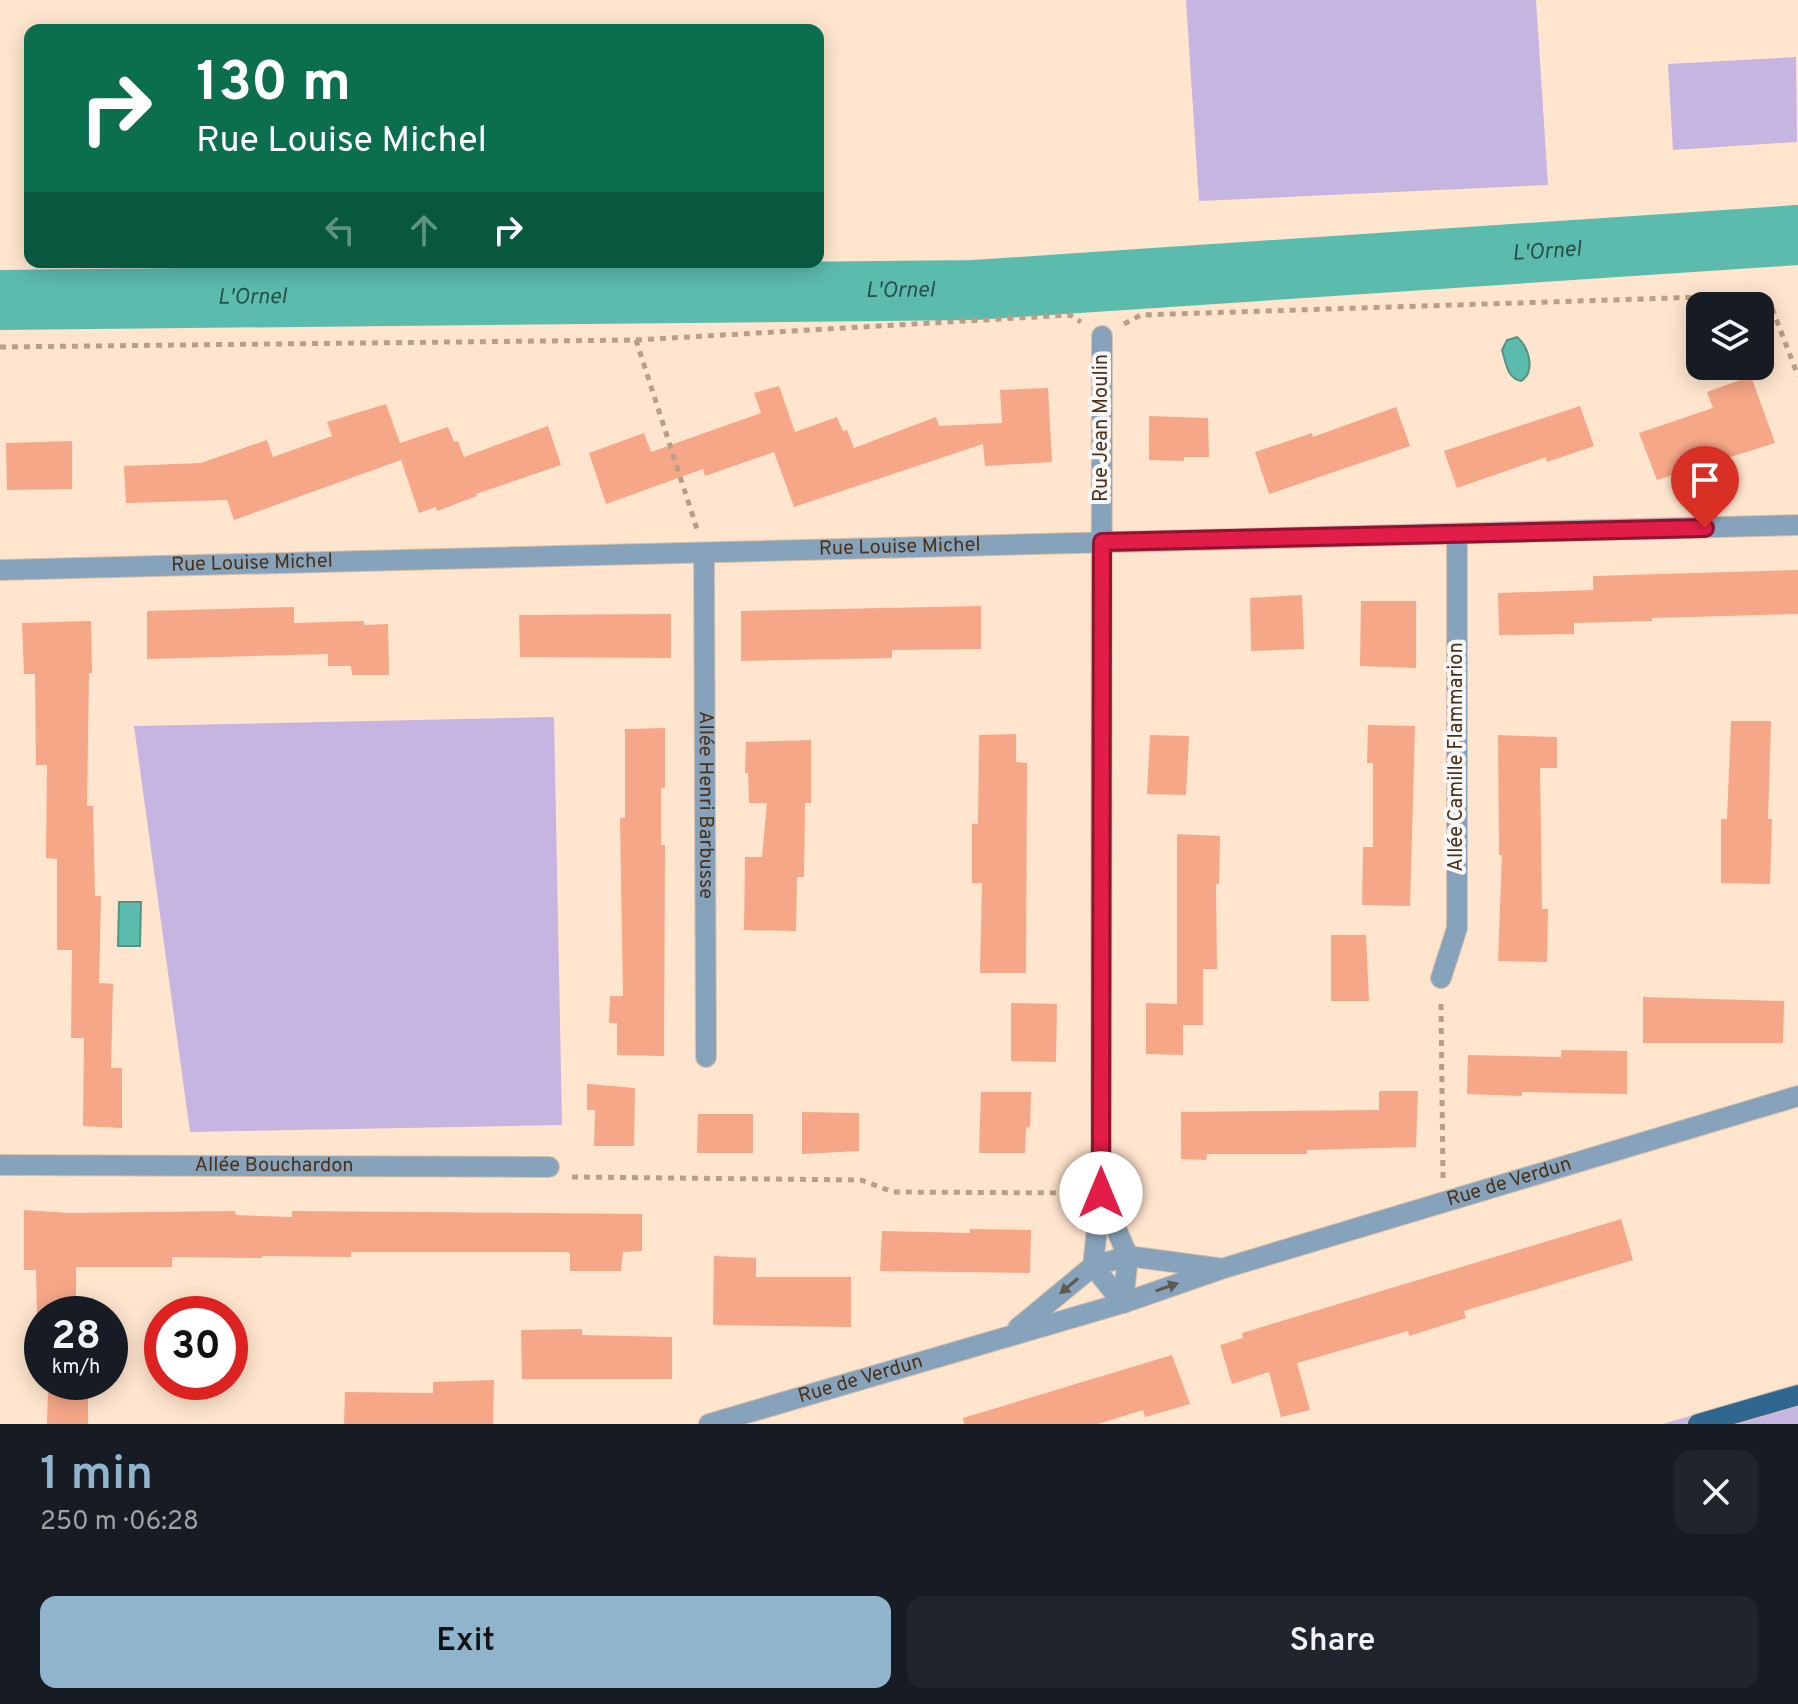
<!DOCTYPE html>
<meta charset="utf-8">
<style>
:root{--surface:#171b24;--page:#20242c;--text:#f1f3f6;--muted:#9ea1a6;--accent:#8fb4cc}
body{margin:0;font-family:Overpass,sans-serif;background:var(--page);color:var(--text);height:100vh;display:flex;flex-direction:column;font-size:30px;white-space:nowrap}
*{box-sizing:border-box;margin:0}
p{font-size:26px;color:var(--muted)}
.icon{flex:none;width:44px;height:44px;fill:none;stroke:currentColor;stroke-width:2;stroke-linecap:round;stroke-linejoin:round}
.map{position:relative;height:1424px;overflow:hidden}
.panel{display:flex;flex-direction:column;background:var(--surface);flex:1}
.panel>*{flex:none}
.hud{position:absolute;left:24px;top:24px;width:800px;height:244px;border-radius:16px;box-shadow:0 4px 20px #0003;background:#0b6e4f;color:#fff;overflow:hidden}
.controls{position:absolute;left:1686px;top:292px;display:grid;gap:16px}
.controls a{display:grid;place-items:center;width:88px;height:88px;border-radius:16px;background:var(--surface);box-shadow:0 4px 20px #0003;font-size:40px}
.speed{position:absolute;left:24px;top:1296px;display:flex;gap:16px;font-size:40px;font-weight:700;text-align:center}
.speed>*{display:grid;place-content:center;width:104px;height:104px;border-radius:50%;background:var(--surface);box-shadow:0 4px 20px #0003;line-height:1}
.speed small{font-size:20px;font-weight:400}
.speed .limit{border:12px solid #d22;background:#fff;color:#111}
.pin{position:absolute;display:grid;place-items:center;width:68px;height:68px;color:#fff;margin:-82px -34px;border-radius:50% 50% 50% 0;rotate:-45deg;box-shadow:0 0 8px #0007}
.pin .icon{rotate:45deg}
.me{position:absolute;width:88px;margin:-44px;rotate:0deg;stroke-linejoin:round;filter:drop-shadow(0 0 6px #0008)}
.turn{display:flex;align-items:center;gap:28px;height:168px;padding:0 40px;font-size:36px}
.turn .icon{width:104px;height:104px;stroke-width:2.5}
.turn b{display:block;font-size:56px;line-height:68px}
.lanes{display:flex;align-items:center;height:76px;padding:0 40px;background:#0003;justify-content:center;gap:40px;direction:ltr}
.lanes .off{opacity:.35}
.round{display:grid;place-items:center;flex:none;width:84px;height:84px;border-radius:16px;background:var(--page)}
.head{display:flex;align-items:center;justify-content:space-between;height:136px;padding:0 40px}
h1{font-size:48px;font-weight:600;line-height:60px;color:var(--accent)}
.action{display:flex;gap:16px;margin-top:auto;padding:16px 40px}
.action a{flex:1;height:92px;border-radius:16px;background:var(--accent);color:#111;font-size:32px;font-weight:600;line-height:92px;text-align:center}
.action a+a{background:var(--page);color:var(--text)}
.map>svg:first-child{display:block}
.green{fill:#c6b4e1}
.water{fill:#5bbbad;stroke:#569281;stroke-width:2}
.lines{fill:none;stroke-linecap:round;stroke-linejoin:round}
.river{stroke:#5bbbad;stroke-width:60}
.building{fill:#f6a787}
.street-casing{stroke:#dbc1aa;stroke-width:22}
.primary-casing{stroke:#dbc1aa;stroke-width:22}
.path{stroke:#b99f88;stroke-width:5;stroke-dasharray:6 6;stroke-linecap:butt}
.street{stroke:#87a3bb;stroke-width:20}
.primary{stroke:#2f6790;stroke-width:20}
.oneway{fill:#605952}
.route-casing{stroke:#92132f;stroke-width:20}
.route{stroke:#e11d48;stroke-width:14}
.labels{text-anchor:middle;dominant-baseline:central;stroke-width:8;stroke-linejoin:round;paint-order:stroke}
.street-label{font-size:20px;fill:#4b3119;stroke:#f7f7f7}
.water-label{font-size:22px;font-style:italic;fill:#26514b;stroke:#f7f7f7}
</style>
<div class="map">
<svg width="1798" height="1424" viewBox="0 0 1798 1424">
<rect width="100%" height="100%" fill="#ffe5ce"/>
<g class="green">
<path d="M 1186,0 L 1536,0 L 1548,185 L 1199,201 Z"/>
<path d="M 1796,57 L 1797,142 L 1673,150 L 1668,64 Z"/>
<path d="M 554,717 L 562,1125 L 190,1132 L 134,726 Z"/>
<path d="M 1798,1384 L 1798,1424 L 1663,1424 Z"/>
</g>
<g class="water">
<path d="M 1517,337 C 1529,347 1536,372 1521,381 C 1507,378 1506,363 1502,350 L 1507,340 Z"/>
<path d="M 119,902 L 141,902 L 140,946 L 118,946 Z"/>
</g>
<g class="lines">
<path class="river" id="s1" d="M 0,300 L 974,290 L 1798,235"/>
</g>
<g class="building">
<path d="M 1751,376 L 1775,443 L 1657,480 L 1639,433 L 1713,408 L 1707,392 Z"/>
<path d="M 779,386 L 795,432 L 837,417 L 843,431 L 847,430 L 854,448 L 936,417 L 939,426 L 1002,423 L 1000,390 L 1048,388 L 1052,462 L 985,466 L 983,444 L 794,507 L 774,452 L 705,476 L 703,469 L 606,504 L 589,453 L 644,433 L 651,452 L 761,413 L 754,393 Z"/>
<path d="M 386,404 L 400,443 L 448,427 L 454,442 L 458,441 L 464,457 L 548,426 L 561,465 L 476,494 L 477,496 L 437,511 L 436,507 L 419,513 L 401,460 L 234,520 L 227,500 L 126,503 L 124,466 L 201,463 L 267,440 L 273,457 L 332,436 L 327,422 Z"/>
<path d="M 1580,406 L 1594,446 L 1547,462 L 1546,457 L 1457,488 L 1444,451 Z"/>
<path d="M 1396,407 L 1410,446 L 1269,494 L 1255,452 L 1312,433 L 1313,437 Z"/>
<path d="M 1149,416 L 1208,418 L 1209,457 L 1184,457 L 1184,461 L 1149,460 Z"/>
<path d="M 72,441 L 72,489 L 7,490 L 6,443 Z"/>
<path d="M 1798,570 L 1798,614 L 1652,618 L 1652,621 L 1574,623 L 1574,634 L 1499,635 L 1498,593 L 1593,590 L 1593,576 Z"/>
<path d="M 1302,595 L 1304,649 L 1251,651 L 1250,598 Z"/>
<path d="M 1361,601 L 1416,601 L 1416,668 L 1360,666 Z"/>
<path d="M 981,606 L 981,649 L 892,650 L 892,658 L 741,661 L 741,611 Z"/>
<path d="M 294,607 L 294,623 L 364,621 L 364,625 L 388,624 L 389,675 L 352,675 L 351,666 L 328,666 L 328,654 L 147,659 L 147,611 Z"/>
<path d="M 671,614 L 671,658 L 520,657 L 519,615 Z"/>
<path d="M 91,621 L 92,673 L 89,673 L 87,806 L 93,806 L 95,896 L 101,896 L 99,983 L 113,984 L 111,1068 L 122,1068 L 122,1128 L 83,1126 L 84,1038 L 71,1038 L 72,950 L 57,950 L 57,859 L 46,858 L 47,765 L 36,765 L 35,674 L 24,674 L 22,623 Z"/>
<path d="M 1731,721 L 1771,721 L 1768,819 L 1772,819 L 1770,884 L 1721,883 L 1721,819 L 1727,819 Z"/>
<path d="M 1368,725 L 1415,726 L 1410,906 L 1362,905 L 1363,847 L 1373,847 L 1373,763 L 1367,763 Z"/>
<path d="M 665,728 L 665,788 L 661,788 L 661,845 L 665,845 L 664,1056 L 617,1055 L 617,1023 L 609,1023 L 610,996 L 623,996 L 620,818 L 625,818 L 625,729 Z"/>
<path d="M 1016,734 L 1016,762 L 1027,763 L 1026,973 L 980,973 L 982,883 L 972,883 L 972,824 L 978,824 L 979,735 Z"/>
<path d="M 1150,735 L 1189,736 L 1186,795 L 1147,794 Z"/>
<path d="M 1498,735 L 1557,737 L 1557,768 L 1540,768 L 1542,909 L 1548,909 L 1547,962 L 1498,961 L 1502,855 L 1499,855 Z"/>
<path d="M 811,740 L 811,803 L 805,803 L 804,877 L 797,877 L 796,931 L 744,930 L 745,857 L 762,857 L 767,803 L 749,803 L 748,773 L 745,773 L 746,742 Z"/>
<path d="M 1177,834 L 1220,836 L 1219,884 L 1216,884 L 1217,969 L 1203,969 L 1203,1025 L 1183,1025 L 1183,1055 L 1146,1054 L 1146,1003 L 1177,1004 Z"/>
<path d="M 1331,935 L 1366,935 L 1369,1001 L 1331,1001 Z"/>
<path d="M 1643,997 L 1784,1001 L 1783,1043 L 1643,1043 Z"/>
<path d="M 1011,1003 L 1057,1004 L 1056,1062 L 1011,1061 Z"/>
<path d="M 1561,1050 L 1627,1051 L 1627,1094 L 1522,1092 L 1522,1096 L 1467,1094 L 1468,1055 L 1561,1057 Z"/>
<path d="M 587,1084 L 635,1088 L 634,1146 L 594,1146 L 595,1110 L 587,1110 Z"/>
<path d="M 1379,1091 L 1418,1091 L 1416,1147 L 1307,1150 L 1307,1154 L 1207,1154 L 1206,1160 L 1181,1159 L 1181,1112 L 1379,1110 Z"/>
<path d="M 981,1092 L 1031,1092 L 1030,1127 L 1026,1128 L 1025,1153 L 979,1153 Z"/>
<path d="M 802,1112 L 859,1113 L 859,1151 L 802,1154 Z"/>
<path d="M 698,1114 L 753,1114 L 753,1153 L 697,1153 Z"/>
<path d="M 24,1210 L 69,1213 L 235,1211 L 236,1215 L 292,1217 L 292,1211 L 642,1214 L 642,1251 L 623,1252 L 621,1271 L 570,1271 L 570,1253 L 565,1252 L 351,1252 L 351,1257 L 262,1256 L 262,1258 L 172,1257 L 172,1267 L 76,1267 L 76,1314 L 37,1314 L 36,1270 L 24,1270 Z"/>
<path d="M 1621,1219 L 1633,1260 L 1464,1311 L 1466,1318 L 1409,1336 L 1408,1331 L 1297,1363 L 1310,1410 L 1281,1417 L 1269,1372 L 1232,1384 L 1220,1345 L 1243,1338 L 1242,1333 Z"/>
<path d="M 970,1229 L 1031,1230 L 1030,1273 L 880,1271 L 882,1231 L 970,1233 Z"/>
<path d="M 714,1256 L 756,1258 L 756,1277 L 851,1277 L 851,1327 L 713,1325 Z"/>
<path d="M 582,1329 L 582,1335 L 672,1337 L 672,1379 L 522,1379 L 521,1330 Z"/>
<path d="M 1172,1355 L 1190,1404 L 1145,1417 L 1143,1410 L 1098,1424 L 964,1424 L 963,1418 Z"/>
<path d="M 494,1380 L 493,1424 L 344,1424 L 345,1392 L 433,1393 L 433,1382 Z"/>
<path d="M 48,1391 L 88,1391 L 88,1424 L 47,1424 Z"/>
</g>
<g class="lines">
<g class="street-casing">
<g id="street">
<path d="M 1102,336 L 1101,1193 L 1093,1266 L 1123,1303"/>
<path id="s2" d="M 704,553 L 706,1057"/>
<path id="s3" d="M 0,570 L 1798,525"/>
<path d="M 1441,978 L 1457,928 L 1457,534"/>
<path id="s4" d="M 0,1165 L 549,1167"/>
<path d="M 1102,1197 L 1128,1256 L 1123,1303"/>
<path d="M 1018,1328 L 1093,1266 L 1128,1256 L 1217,1268"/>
<path id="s5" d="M 709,1424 L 1123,1303 L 1221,1269 L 1798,1096"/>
</g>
</g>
<g class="primary-casing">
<path id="primary" d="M 1698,1424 L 1798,1395"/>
</g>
<g class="path">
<path d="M 1124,324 L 1141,315 L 1767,295 L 1798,376"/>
<path d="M 636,340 L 1070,315 L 1081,322"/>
<path d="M 0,347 L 636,340 L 697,529"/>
<path d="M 1441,1004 L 1443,1178"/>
<path d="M 572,1177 L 861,1180 L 893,1192 L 1076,1193"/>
</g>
<use href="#street" class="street"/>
<use href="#primary" class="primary"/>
</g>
<defs><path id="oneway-solid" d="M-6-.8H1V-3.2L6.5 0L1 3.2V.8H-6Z" transform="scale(2)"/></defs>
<g class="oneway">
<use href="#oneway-solid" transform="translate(1069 1286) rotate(140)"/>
<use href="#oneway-solid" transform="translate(1167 1287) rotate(-19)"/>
</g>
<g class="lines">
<g class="route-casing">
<path id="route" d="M 1101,1193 L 1102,542 L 1705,528"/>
</g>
<use href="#route" class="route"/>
</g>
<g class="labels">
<g class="street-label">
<text transform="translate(1102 428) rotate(-90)">Rue Jean Moulin</text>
<text stroke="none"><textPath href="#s3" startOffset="900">Rue Louise Michel</textPath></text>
<text stroke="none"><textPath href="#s3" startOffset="252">Rue Louise Michel</textPath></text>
<text transform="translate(1457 757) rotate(-90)">Allée Camille Flammarion</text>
<text stroke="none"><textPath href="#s2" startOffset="252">Allée Henri Barbusse</textPath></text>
<text stroke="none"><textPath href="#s4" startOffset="274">Allée Bouchardon</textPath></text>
<text stroke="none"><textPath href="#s5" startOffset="836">Rue de Verdun</textPath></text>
<text stroke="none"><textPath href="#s5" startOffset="158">Rue de Verdun</textPath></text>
</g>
<g class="water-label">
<text stroke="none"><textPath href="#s1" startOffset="1548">L'Ornel</textPath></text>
<text stroke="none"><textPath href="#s1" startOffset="900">L'Ornel</textPath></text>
<text stroke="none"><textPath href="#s1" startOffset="252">L'Ornel</textPath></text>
</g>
</g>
</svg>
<div class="controls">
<a><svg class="icon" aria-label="layers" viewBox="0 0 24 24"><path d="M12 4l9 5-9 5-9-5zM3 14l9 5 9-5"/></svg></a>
</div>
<div class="speed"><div>28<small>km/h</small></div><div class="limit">30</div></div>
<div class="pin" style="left:1705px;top:528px;background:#d93025"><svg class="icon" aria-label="arrive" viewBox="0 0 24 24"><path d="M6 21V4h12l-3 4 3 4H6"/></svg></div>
<svg class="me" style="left:1101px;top:1193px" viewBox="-20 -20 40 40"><circle r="19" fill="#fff"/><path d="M0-13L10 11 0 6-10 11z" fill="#e11d48"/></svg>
<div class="hud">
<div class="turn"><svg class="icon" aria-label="right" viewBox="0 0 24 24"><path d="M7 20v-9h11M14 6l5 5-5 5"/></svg><div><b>130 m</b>Rue Louise Michel</div></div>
<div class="lanes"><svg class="icon off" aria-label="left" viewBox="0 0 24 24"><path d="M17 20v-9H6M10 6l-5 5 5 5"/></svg><svg class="icon off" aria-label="ahead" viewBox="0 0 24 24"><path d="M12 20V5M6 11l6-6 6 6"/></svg><svg class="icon" aria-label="right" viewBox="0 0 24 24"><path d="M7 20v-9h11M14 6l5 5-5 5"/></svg></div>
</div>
</div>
<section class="panel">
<div class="head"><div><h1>1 min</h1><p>250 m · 06:28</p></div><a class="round"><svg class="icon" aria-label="close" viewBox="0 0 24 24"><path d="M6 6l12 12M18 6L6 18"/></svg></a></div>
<div class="action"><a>Exit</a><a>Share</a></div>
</section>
